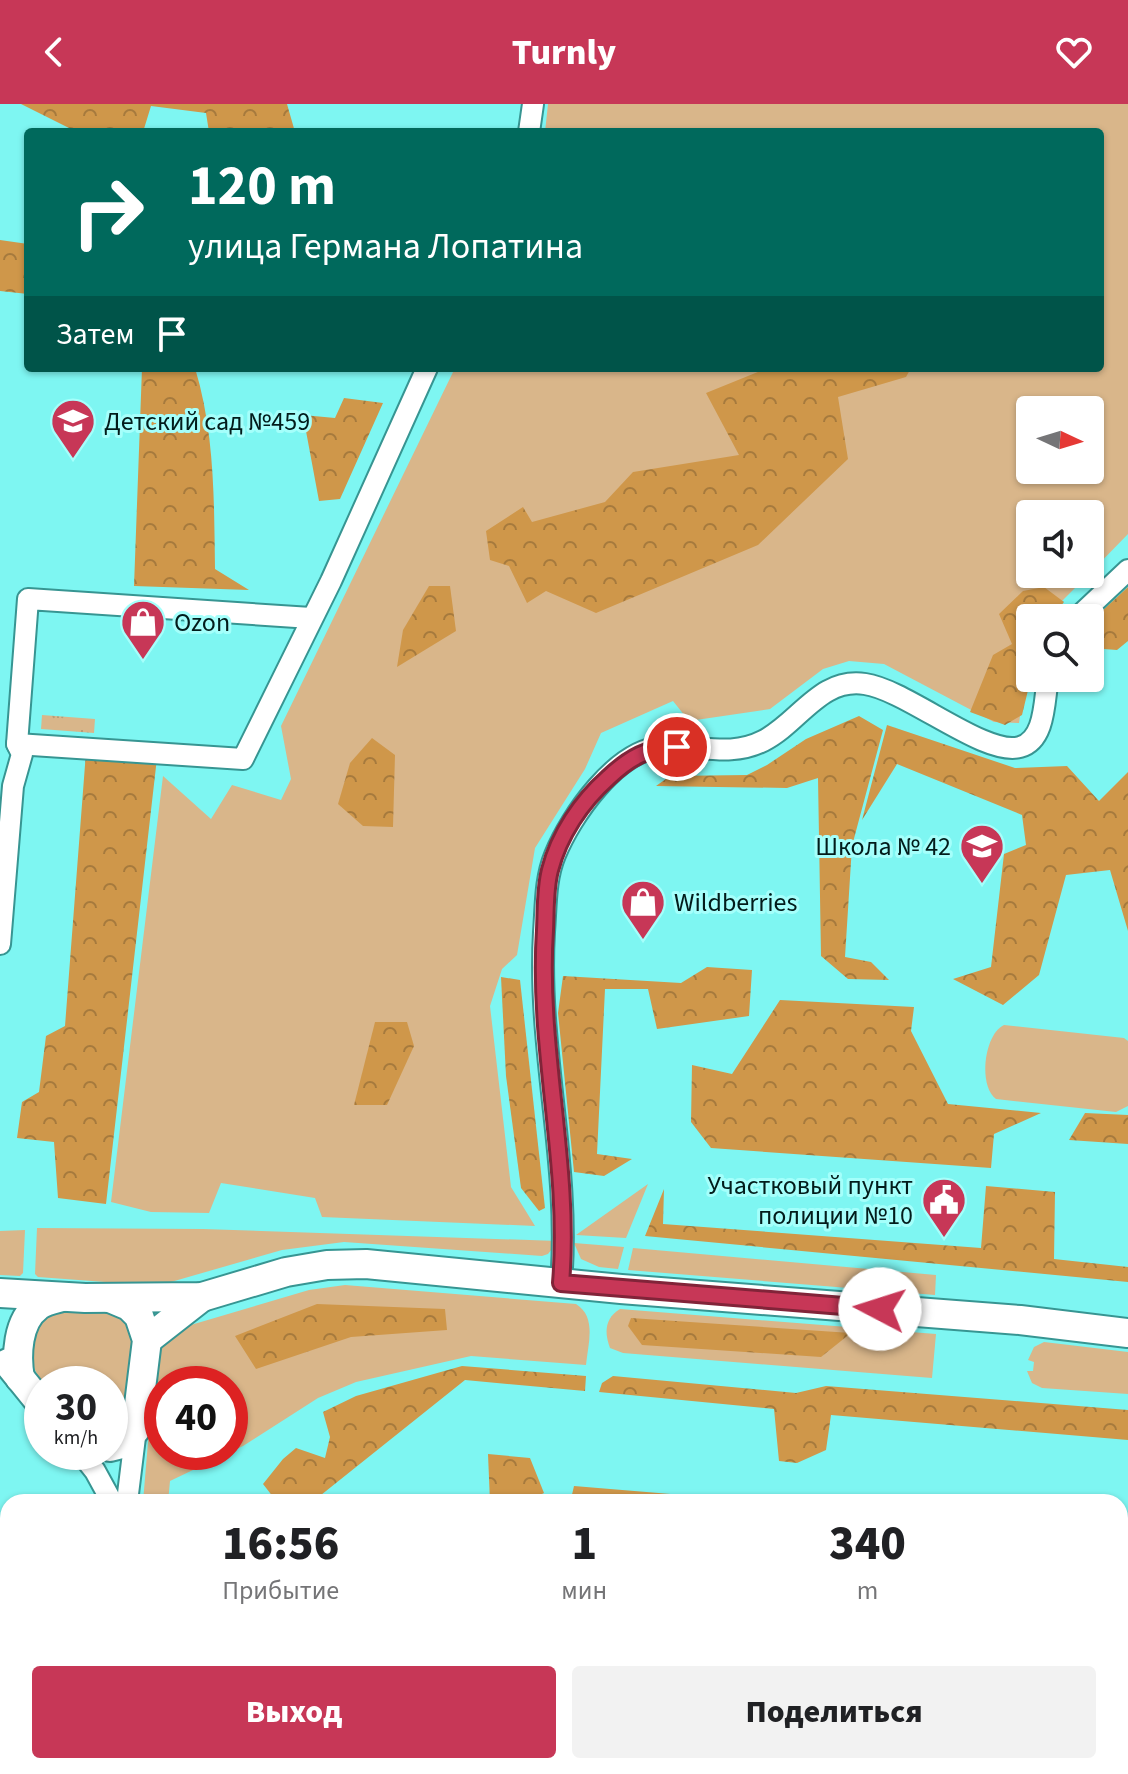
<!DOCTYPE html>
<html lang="ru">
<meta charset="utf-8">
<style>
:root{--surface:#fff;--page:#f2f2f2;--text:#202124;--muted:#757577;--accent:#c73757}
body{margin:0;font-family:"Source Sans 3",sans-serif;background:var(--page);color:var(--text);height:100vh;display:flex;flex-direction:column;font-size:30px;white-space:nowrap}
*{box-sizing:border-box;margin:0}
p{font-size:26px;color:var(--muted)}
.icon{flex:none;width:44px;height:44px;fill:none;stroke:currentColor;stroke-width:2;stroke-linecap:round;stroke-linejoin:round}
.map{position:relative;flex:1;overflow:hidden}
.drawer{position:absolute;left:0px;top:1390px;width:1128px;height:280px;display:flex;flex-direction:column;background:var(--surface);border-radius:24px 24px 0 0;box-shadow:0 2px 6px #0004}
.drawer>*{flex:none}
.guide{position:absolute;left:24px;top:24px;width:1080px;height:244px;border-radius:8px;box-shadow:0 2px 6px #0004;background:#00695c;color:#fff;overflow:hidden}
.needle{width:52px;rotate:94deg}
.fabs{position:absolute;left:1016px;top:292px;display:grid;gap:16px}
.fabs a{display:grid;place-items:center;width:88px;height:88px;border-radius:8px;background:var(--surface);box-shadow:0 2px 6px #0004;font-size:40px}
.speed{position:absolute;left:24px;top:1262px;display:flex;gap:16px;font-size:40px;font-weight:700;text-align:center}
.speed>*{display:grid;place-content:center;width:104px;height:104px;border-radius:50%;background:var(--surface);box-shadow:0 2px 6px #0004;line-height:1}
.speed small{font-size:20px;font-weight:400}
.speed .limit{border:12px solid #d22;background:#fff;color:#111}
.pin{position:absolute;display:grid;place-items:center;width:68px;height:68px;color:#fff;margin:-34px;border:4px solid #fff;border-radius:50%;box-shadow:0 2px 8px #0007}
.me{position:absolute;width:88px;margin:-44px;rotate:275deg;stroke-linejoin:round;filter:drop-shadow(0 0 6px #0008)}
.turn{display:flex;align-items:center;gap:28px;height:168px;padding:0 32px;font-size:36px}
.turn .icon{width:104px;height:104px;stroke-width:2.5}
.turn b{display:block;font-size:56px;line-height:68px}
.then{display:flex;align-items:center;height:76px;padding:0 32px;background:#0003;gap:16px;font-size:30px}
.eta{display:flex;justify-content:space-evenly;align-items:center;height:136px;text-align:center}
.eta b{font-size:48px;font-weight:800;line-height:56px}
.action{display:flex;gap:16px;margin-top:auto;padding:16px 32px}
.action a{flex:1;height:92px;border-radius:8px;background:var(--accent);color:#fff;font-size:32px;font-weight:800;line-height:92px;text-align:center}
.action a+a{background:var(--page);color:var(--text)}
header{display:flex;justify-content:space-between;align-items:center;height:104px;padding:0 32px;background:var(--accent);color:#fff;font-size:36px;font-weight:800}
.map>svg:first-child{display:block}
.grass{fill:#d9b68a;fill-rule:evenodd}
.forest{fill:url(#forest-crowns)}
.park{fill:url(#park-tufts)}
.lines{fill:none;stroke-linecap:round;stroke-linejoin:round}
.street-casing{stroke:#379592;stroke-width:24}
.secondary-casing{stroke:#379592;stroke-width:32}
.street{stroke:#fff;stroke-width:20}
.secondary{stroke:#fff;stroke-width:28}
.route-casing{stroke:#812439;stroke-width:20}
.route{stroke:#c73757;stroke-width:14}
.labels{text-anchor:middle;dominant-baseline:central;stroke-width:6;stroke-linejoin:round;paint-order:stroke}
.poi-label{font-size:26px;fill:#021c1b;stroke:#a5fffb;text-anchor:start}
</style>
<header><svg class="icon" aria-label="back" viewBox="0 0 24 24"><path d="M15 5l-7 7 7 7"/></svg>Turnly<svg class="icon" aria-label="heart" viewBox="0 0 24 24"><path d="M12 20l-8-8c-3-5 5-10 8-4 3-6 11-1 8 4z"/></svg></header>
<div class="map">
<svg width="1128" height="1670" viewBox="0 0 1128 1670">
<defs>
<pattern id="forest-crowns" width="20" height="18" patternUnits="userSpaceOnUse" patternTransform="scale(2)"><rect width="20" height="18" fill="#cf974a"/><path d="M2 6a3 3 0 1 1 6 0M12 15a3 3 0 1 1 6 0" fill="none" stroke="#a67a3d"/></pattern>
<pattern id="park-tufts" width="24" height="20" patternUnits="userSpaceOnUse" patternTransform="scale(2)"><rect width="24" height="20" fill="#d9b68a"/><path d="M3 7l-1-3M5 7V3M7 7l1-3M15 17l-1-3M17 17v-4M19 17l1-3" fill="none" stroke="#b99c76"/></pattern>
</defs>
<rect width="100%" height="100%" fill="#7ef6f2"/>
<g class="grass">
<path d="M 548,0 L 1128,0 L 1128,430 L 1090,469 L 1090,410 L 1030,410 L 1030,470 L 1089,470 L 1045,514 L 1030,514 L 1028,558 L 1019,619 L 994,618 L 884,560 L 849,557 L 823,565 L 770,605 L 689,617 L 673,597 L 601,629 L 585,665 L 535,744 L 517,851 L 502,865 L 490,902 L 511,1083 L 535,1122 L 322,1113 L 315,1094 L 221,1079 L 209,1109 L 151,1108 L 111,1098 L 163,672 L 211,715 L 232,681 L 281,696 L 291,675 L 281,622 L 455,264 L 1100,264 L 1100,28 L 545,28 ZM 1030,306 L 1090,306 L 1090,366 L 1030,366 Z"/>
<path d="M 1004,921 L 1124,934 L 1128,937 L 1128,1002 L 1116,1008 L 996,995 C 978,982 984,930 1004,921 Z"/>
<path d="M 648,1080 L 626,1134 L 576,1131 Z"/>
<path d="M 37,1124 L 203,1125 L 558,1137 L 548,1150 L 542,1152 L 344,1138 L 282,1146 L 164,1180 L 132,1180 L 38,1173 L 35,1170 Z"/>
<path d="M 25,1126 L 23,1169 L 20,1172 L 0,1171 L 0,1127 Z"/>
<path d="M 574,1139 L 624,1143 L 618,1165 L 599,1163 L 581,1155 Z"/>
<path d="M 633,1144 L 936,1171 L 935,1191 L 628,1166 Z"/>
<path d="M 345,1181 L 576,1200 C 597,1213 588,1240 586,1261 L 471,1252 L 356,1278 L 318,1294 L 243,1342 L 170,1377 L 168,1398 L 143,1398 L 154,1267 L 160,1240 L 184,1223 L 309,1186 ZM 162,1280 L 230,1280 L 230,1348 L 162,1348 Z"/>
<path d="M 59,1205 L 111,1209 L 128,1217 L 135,1234 L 127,1317 L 122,1324 L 110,1331 L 110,1280 L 43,1280 C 24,1256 28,1216 59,1205 Z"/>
<path d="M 620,1205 L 936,1230 L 932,1274 L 623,1249 L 610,1244 C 604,1228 605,1214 620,1205 Z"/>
<path d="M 1044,1238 L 1128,1248 L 1128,1290 L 1042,1284 L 1032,1279 L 1027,1267 L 1033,1267 L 1034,1258 L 1028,1256 L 1034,1243 Z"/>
</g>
<g class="forest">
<path d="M 21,0 L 287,0 L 295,28 L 209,28 L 206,9 L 151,2 L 143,28 L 77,28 Z"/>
<path d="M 0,136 L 28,140 L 28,190 L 0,187 Z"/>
<path d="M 142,264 L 195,264 C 215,330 214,397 215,465 L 249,486 L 134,482 Z"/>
<path d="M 768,264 L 911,264 L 906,273 L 838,293 L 848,355 L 758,441 L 596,509 L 546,487 L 527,499 L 509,462 L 490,456 L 486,427 L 523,403 L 532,418 L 605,398 L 633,368 L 739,351 L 706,289 Z"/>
<path d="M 344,294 L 383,299 L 340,395 L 319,397 L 303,311 L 335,314 Z"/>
<path d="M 429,482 L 450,482 L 456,527 L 397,563 L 403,526 Z"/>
<path d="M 1044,483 L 1064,498 L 1052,514 L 1030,514 L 1031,574 L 1022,611 L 1005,621 L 970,608 L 993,551 L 1012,540 L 999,510 L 1023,487 Z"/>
<path d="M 1128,483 L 1128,537 L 1117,546 L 1090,544 L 1090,518 Z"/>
<path d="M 859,612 L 883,626 L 852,742 L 845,853 L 871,858 L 889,876 L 848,875 L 821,852 L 818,674 L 787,684 L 656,682 L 670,672 L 747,671 L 767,661 L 806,635 Z"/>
<path d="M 887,621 L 1015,664 L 1067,662 L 1099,697 L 1128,668 L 1128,827 L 1110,766 L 1066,771 L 1039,871 L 1003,901 L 953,875 L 991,863 L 1004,750 L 1026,741 L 1022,711 L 897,660 L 862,716 Z"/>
<path d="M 372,634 L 395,651 L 393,723 L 363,722 L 338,700 L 350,659 Z"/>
<path d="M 86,648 L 157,654 L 106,1100 L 58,1094 L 54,1038 L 17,1034 L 22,998 L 39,988 L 46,932 L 65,922 Z"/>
<path d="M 707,863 L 752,866 L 749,912 L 657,925 L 648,885 L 605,885 L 597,1050 L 632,1055 L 604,1072 L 574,1068 L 558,909 L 563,872 L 681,879 Z"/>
<path d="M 501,873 L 520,876 L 545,1104 L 539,1107 L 521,1084 L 506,972 Z"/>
<path d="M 780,896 L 914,903 L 911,927 L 948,1000 L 1041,1009 L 994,1030 L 991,1064 L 711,1044 L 691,1018 L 692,961 L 732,970 Z"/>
<path d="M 375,918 L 407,918 L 414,942 L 387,1001 L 354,1001 Z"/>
<path d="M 1085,1009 L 1128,1011 L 1128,1040 L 1069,1036 Z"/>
<path d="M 986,1082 L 1055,1088 L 1054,1155 L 1128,1163 L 1128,1178 L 645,1132 L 664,1085 L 663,1120 L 981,1144 Z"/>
<path d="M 317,1200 L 445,1205 L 447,1226 L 351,1233 L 256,1265 L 235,1232 Z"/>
<path d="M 631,1214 L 851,1229 L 821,1253 L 642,1241 L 628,1222 Z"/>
<path d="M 462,1262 L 586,1272 L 585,1287 L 465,1276 L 321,1391 L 320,1398 L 277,1398 L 263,1380 L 283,1355 L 296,1344 L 325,1354 L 330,1333 L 323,1308 L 356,1292 Z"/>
<path d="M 613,1272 L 796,1289 L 826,1282 L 1128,1306 L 1128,1336 L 831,1311 L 826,1346 L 797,1359 L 779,1357 L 774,1305 L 599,1288 L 602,1279 Z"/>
<path d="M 488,1350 L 530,1354 L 544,1389 L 526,1398 L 490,1398 Z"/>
<path d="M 574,1382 L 766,1398 L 575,1398 L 571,1395 Z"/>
</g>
<path class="park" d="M 42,611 L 95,615 L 94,629 L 41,625 Z"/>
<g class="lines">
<g class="street-casing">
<g id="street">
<path d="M 529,28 L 533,0"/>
<path d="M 1077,514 L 1128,466"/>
<path d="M 17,640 L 243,655 L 331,477 L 427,264"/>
<path d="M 0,840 L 13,682 L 22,650 L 17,640 L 28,495 L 311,514"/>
<path d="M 561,1179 C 571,1061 537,946 544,828 C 546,802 545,775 555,751 C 571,712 616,646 662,643 C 697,640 730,654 763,637 C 799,619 820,573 865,580 C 907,586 985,653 1020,643 C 1046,636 1044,595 1048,574"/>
<path d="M 80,1348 L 95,1367 L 112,1398"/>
<path d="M 127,1398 L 136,1325"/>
<path d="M 99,1670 L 100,1662"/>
</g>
</g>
<g class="secondary-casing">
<g id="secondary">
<path d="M 0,1189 L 85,1194 L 202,1193 L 286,1168 L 327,1161 L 366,1160 L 621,1185 L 1020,1216 L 1128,1229"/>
<path d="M 110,1194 L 129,1202 L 139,1212 L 147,1236 L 136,1325 L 122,1340 L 110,1343"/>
<path d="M 147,1236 L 202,1193"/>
<path d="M 8,1259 L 42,1301"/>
<path d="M 20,1274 C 16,1252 17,1217 38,1202 C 44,1197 55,1195 62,1193"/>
</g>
</g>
<use href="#street" class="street"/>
<use href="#secondary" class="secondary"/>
</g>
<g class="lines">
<g class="route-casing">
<path id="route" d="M 677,643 C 648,643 629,654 608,674 C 581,698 559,731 550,766 C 545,785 546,806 545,826 C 537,945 571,1061 561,1179 L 880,1205"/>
</g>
<use href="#route" class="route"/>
</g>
<defs>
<g id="school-pin" transform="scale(2.3)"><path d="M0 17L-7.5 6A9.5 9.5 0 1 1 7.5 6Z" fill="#c73757" stroke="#a5fffb"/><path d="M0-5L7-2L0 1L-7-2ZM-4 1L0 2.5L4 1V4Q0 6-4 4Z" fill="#fff"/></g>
<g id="shop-pin" transform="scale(2.3)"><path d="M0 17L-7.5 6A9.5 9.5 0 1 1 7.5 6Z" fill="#c73757" stroke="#a5fffb"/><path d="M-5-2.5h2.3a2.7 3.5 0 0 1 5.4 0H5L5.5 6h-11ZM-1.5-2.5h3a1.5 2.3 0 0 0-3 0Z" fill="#fff"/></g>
<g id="civic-pin" transform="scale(2.3)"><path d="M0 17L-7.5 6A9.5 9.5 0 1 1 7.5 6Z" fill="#c73757" stroke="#a5fffb"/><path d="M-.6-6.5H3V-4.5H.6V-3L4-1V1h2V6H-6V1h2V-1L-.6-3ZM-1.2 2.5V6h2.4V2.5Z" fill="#fff"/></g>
</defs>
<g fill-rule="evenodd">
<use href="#school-pin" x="73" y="317"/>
<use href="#shop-pin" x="143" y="518"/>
<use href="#school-pin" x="982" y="742"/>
<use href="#shop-pin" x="643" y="798"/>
<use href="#civic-pin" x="944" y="1096"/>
</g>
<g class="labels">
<g class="poi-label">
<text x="104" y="317">Детский сад №459</text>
<text x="174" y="518">Ozon</text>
<text x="951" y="742" text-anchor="end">Школа № 42</text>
<text x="674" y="798">Wildberries</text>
<text x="913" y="1081" text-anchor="end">Участковый пункт<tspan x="913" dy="30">полиции №10</tspan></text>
</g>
</g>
</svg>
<div class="fabs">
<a><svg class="needle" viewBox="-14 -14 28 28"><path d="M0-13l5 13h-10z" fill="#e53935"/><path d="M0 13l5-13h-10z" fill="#757577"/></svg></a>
<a><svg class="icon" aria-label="sound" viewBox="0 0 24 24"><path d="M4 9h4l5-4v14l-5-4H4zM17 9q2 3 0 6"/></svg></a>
<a><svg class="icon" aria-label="search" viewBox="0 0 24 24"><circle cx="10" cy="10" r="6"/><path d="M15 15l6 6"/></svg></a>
</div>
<div class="speed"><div>30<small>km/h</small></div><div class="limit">40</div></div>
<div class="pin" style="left:677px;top:643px;background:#d93025"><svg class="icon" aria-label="arrive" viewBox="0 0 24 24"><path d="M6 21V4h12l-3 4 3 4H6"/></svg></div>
<svg class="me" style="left:880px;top:1205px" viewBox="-20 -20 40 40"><circle r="19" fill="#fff"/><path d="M0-13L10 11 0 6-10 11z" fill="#c73757"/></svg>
<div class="guide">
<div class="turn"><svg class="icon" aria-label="right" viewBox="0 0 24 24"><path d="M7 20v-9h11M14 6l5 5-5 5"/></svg><div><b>120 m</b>улица Германа Лопатина</div></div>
<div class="then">Затем<svg class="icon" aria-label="arrive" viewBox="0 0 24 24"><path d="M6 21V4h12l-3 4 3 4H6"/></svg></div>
</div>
<section class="drawer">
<div class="eta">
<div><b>16:56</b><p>Прибытие</p></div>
<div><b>1</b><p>мин</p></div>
<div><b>340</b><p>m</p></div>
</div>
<div class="action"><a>Выход</a><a>Поделиться</a></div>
</section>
</div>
